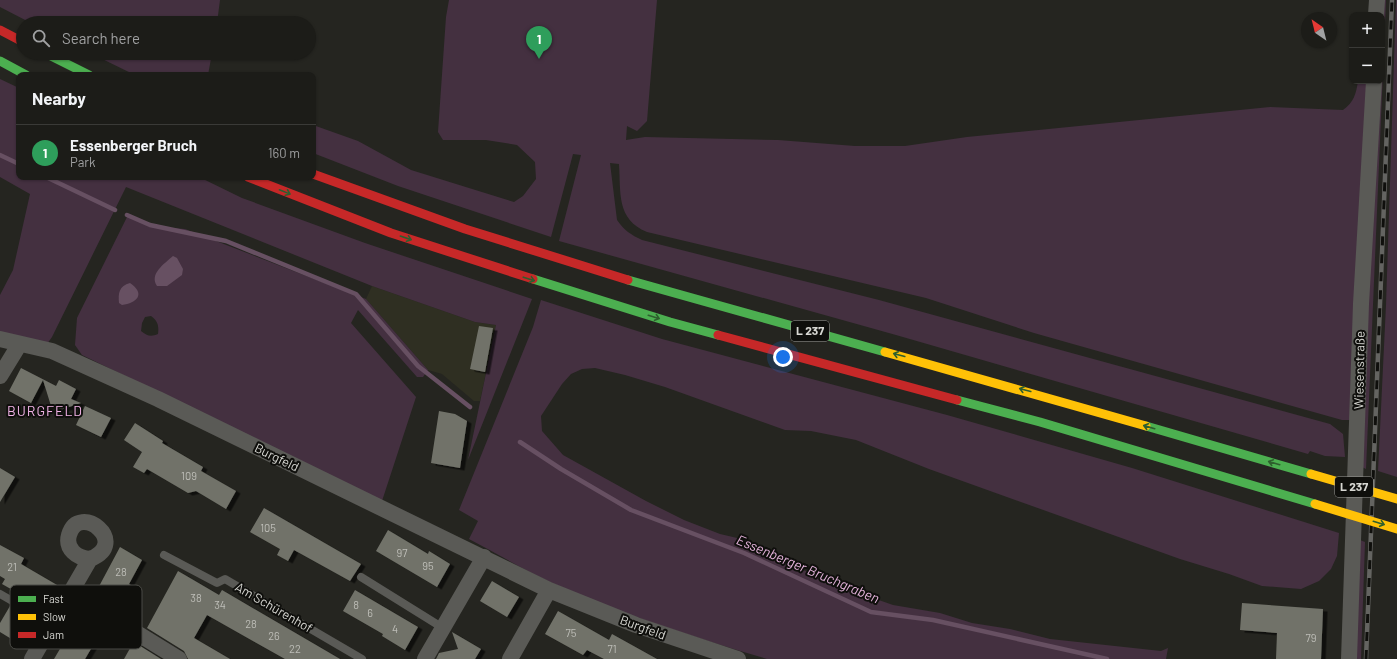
<!DOCTYPE html>
<html lang="en">
<head>
<meta charset="utf-8">
<style>
  :root { --surface:#1c1c18; --page:#252521; --text:#f1f3f6; --muted:#a0a1a2; --line:#3a3a37; --accent:#ea580c }
  body { margin:0; font-family:Barlow,sans-serif; background:var(--page); color:var(--text) }
  .controls { position:absolute; right:12px; top:12px; display:grid; overflow:hidden; border-radius:8px; box-shadow:0 1px 3px #0004 }
  .controls button { width:36px; height:36px; display:grid; place-items:center; padding:0; border:0; border-bottom:1px solid var(--line); background:var(--surface); color:var(--text); font:20px sans-serif }
  .compass { position:absolute; left:1301px; top:12px; width:36px; height:36px; border-radius:50%; background:var(--surface); box-shadow:0 1px 3px #0004; rotate:325deg }
  .you { position:absolute; left:783px; top:357px; width:14px; height:14px; margin:-10px; border:3px solid #fff; border-radius:50%; background:#1a73e8; box-shadow:0 0 0 6px #1a73e833 }
  .badge { display:grid; place-items:center; width:26px; height:26px; border-radius:50%; background:var(--accent); color:#fff; font-size:13px; font-weight:700 }
  .pin { position:absolute; translate:-50% -33px; filter:drop-shadow(0 1px 2px #0008) }
  .pin::after { content:''; position:absolute; top:21px; width:14px; height:12px; background:inherit; clip-path:polygon(0 0,100% 0,50% 100%) }
  .list { margin:0; padding:0; list-style:none }
  h2 { display:flex; justify-content:space-between; align-items:center; height:52px; margin:0; padding:0 16px; font-size:17px }
  h2 small { font-size:13px; font-weight:400; color:var(--muted) }
  .list li { display:grid; grid-template-columns:26px 1fr auto; gap:12px; align-items:center; box-sizing:border-box; height:56px; padding:0 16px; border-top:1px solid var(--line) }
  .list b { display:block; font-size:15px; white-space:nowrap }
  .list p { margin:0; font-size:13px; white-space:nowrap; color:var(--muted) }
  .list em { font-size:13px; font-style:normal; color:var(--muted) }
  .icon { flex:none; width:22px; height:22px; fill:none; stroke:currentColor; stroke-width:2; stroke-linecap:round; stroke-linejoin:round }
  .map { position:relative; flex:none; width:1397px; height:659px; overflow:hidden }
  .search { position:absolute; background:var(--surface); box-shadow:0 1px 3px #0004; left:16px; top:16px; width:300px; height:44px; display:flex; align-items:center; gap:10px; box-sizing:border-box; padding:0 14px; border-radius:22px; color:var(--muted); font-size:15px }
  .panel { position:absolute; background:var(--surface); box-shadow:0 1px 3px #0004; left:16px; top:72px; width:300px; height:108px; border-radius:8px }
  .map>svg:first-child { display:block }
  .built { fill:#2f2f22 }
  .green { fill:#443040; fill-rule:evenodd }
  .water { fill:#675062 }
  .lines { fill:none; stroke-linecap:round; stroke-linejoin:round }
  .stream { stroke:#675062; stroke-width:4.5 }
  .building { fill:#717269; filter:url(#shadow) }
  .lane { stroke:#5a5a56; stroke-width:8 }
  .street { stroke:#5a5a56; stroke-width:16 }
  .fast { stroke:#4caf50; stroke-width:9 }
  .slow { stroke:#ffc107; stroke-width:9 }
  .jam { stroke:#c62828; stroke-width:9 }
  .rail-casing { stroke:#646461; stroke-width:4.5 }
  .rail { stroke:#0f0f0c; stroke-width:3; stroke-dasharray:9; stroke-linecap:butt }
  .slow-bridge { stroke:#ffc107; stroke-width:9 }
  .oneway { stroke:#2e5f2e }
  .labels { text-anchor:middle; stroke-width:4; stroke-linejoin:round; paint-order:stroke }
  .number-label { font-size:11px; fill:#bebeb8 }
  .shield { fill:#0f0f0c; stroke:#9b9b97; stroke-width:1 }
  .shield-label { font-size:12px; font-weight:bold; fill:#d7d7d2 }
  .street-label { font-size:13px; fill:#d7d7d2; stroke:#0f0f0c }
  .neighbourhood-label { font-size:14px; letter-spacing:1px; fill:#f2b3e7; stroke:#0f0f0c }
  .water-label { font-size:14px; font-style:italic; fill:#e4b3db; stroke:#0f0f0c }
  .key { fill:#0f0f0c; stroke:#4b4b47; stroke-width:1 }
  .key-label { font-size:11px; fill:#d7d7d2 }
</style>
</head>
<body>
<div class="map">
<svg width="1397" height="659" viewBox="0 0 1397 659">
  <defs>
    <filter id="shadow"><feDropShadow dx="4.5" dy="2.5" stdDeviation="0" flood-color="#0009"/></filter>
  </defs>
  <rect width="100%" height="100%" fill="#252520"/>
  <path class="built" d="M 372,286 L 475,322 L 496,325 L 480,401 L 474,401 L 442,374 L 428,370 L 366,299 Z"/>
  <path class="green" d="M 0,0 L 220,0 L 217,23 L 31,23 L 0,7 Z
    M 449,0 L 657,0 L 647,121 L 637,131 L 627,126 L 626,140 L 645,137 L 778,140 L 855,146 L 905,146 L 967,137 L 1270,107 L 1343,110 C 1354,102 1356,94 1358,81 L 1368,81 L 1353,416 L 1349,420 L 1342,420 L 1034,333 L 926,298 L 647,232 C 616,219 621,193 619,164 L 610,163 L 617,220 C 624,230 631,235 642,240 L 879,300 L 1330,424 L 1343,434 L 1345,457 L 1325,456 L 1310,451 L 1308,454 L 896,335 L 559,241 L 581,155 L 573,154 L 551,237 L 398,186 L 313,153 L 313,125 L 358,141 L 411,170 L 514,202 L 523,196 L 536,179 L 535,162 L 517,145 L 486,140 L 443,140 L 438,132 L 446,17 Z
    M 1379,0 L 1386,0 L 1366,469 L 1362,467 L 1376,81 L 1382,81 L 1382,15 Z
    M 1396,0 L 1397,0 L 1397,477 L 1378,471 L 1386,305 Z
    M 90,53 L 212,53 L 208,75 L 135,75 Z
    M 0,79 L 19,88 L 19,177 L 199,177 L 242,198 L 365,243 L 532,299 L 468,460 L 496,325 L 475,322 L 372,286 L 126,187 L 52,337 L 47,344 L 0,333 L 0,295 L 13,270 L 30,194 L 0,177 Z
    M 128,215 L 159,227 L 185,229 L 366,299 L 428,370 L 423,377 L 417,377 L 358,310 L 351,323 L 416,397 L 382,501 L 82,355 L 75,345 L 77,318 ZM 151,316 C 158,321 159,326 158,334 C 151,337 147,336 141,331 L 142,323 L 145,317 Z
    M 541,300 L 662,339 L 947,415 L 1132,468 L 1339,533 L 1337,556 L 1331,569 L 1319,581 L 1301,589 L 1262,586 L 1229,574 L 1180,559 L 929,469 L 856,440 L 811,431 L 785,430 L 665,387 L 625,375 L 595,368 L 582,369 L 571,374 L 562,384 L 541,416 L 542,431 L 563,455 L 646,501 L 684,520 L 720,534 L 750,541 L 773,555 L 830,583 L 893,605 L 940,613 L 972,623 L 1010,629 L 1050,639 L 1161,651 L 1168,648 L 1166,659 L 767,659 C 694,637 619,614 550,582 C 522,569 496,553 469,539 L 478,521 L 459,510 L 533,327 Z
    M 1360,540 L 1365,542 L 1361,659 L 1356,659 Z"/>
  <path class="water" d="M 173,256 L 177,258 L 183,269 L 182,275 L 167,286 L 157,286 C 149,274 164,264 173,256 Z
    M 130,283 C 146,294 137,303 122,305 L 119,303 C 118,293 119,286 130,283 Z"/>
  <g class="lines">
    <path class="stream" d="M 0,155 L 19,164
      M 46,177 L 115,210
      M 127,215 L 150,225 L 226,241 L 356,294 L 418,366 L 470,407
      M 520,442 L 561,469 L 631,510 L 744,553 L 871,612 L 933,620 L 1107,659"/>
  </g>
  <path class="building" d="M 479,326 L 493,328 L 485,372 L 470,369 Z
    M 21,368 L 56,386 L 59,380 L 76,389 L 71,399 L 81,403 L 60,410 L 51,406 L 43,380 L 31,403 L 9,391 Z
    M 85,406 L 111,418 L 101,437 L 76,425 Z
    M 439,411 L 455,414 L 467,421 L 460,468 L 431,463 Z
    M 135,423 L 163,441 L 162,443 L 203,467 L 201,471 L 236,491 L 226,509 L 196,491 L 188,493 L 147,469 L 144,473 L 133,467 L 142,452 L 124,440 Z
    M 0,468 L 15,477 L 0,502 Z
    M 264,508 L 361,564 L 350,581 L 294,550 L 288,561 L 277,555 L 280,549 L 250,532 Z
    M 388,530 L 428,554 L 429,551 L 450,564 L 437,587 L 376,551 Z
    M 0,545 L 24,558 L 21,564 L 57,585 L 41,611 L 16,597 L 18,593 L 2,584 L 5,579 L 0,576 Z
    M 120,547 L 142,560 L 129,584 L 132,586 L 124,601 L 117,612 L 114,610 L 85,659 L 54,659 L 93,593 L 96,592 Z
    M 178,571 L 219,595 L 222,590 L 340,659 L 285,659 L 207,615 L 194,638 L 230,659 L 188,659 L 184,651 L 147,628 Z
    M 492,581 L 519,597 L 507,617 L 480,601 Z
    M 355,590 L 418,627 L 405,650 L 382,636 L 383,634 L 343,611 Z
    M 1242,603 L 1323,609 L 1321,659 L 1276,659 L 1277,633 L 1240,630 Z
    M 10,606 L 35,621 L 33,624 L 35,626 L 23,646 L 0,632 L 0,623 Z
    M 558,611 L 609,640 L 612,634 L 657,659 L 604,659 L 587,650 L 583,655 L 545,634 Z
    M 452,632 L 481,649 L 475,659 L 436,659 L 439,653 L 458,649 Z
    M 133,643 L 137,644 L 161,659 L 124,659 Z"/>
  <g class="lines">
    <path class="lane" d="M 164,555 L 217,583 L 225,579 L 362,659
      M 361,577 L 443,628
      M 0,594 L 52,624"/>
    <path class="street" d="M 1376,15 L 1377,0
      M 0,339 L 52,351 L 158,399 L 549,590 L 636,625 L 738,659
      M 0,376 L 19,345
      M 132,630 L 179,659
      M 32,659 L 90,559 C 131,543 79,501 69,535 C 65,549 77,558 90,559
      M 425,659 L 484,557
      M 510,659 L 549,590
      M 1349,659 L 1361,304 L 1374,81"/>
    <path class="fast" d="M 45,53 L 89,75
      M 0,61 L 26,75
      M 533,279 L 670,322 L 718,335
      M 628,280 L 885,352
      M 957,400 L 1040,422 L 1315,504
      M 1146,426 L 1311,474"/>
    <path class="slow" d="M 885,352 L 1146,426"/>
    <path class="jam" d="M 0,30 L 23,42
      M 313,174 L 465,229 L 628,280
      M 248,177 L 391,233 L 533,279
      M 718,335 L 957,400"/>
    <defs>
      <path id="rail" d="M 1366,659 L 1392,0"/>
    </defs>
    <use href="#rail" class="rail-casing"/>
    <use href="#rail" class="rail"/>
    <path class="slow-bridge" d="M 1311,474 L 1397,499
      M 1315,504 L 1397,529"/>
  </g>
  <defs><path id="oneway-shaft" d="M-6 0H5M1.5-3L5.5 0L1.5 3" fill="none" stroke-width="1.6" stroke-linecap="round" stroke-linejoin="round"/></defs>
  <g class="oneway">
    <use href="#oneway-shaft" transform="translate(285 192) rotate(22)"/>
    <use href="#oneway-shaft" transform="translate(406 238) rotate(19)"/>
    <use href="#oneway-shaft" transform="translate(529 279) rotate(18)"/>
    <use href="#oneway-shaft" transform="translate(654 317) rotate(17)"/>
    <use href="#oneway-shaft" transform="translate(899 355) rotate(-165)"/>
    <use href="#oneway-shaft" transform="translate(1025 390) rotate(-165)"/>
    <use href="#oneway-shaft" transform="translate(1149 427) rotate(-164)"/>
    <use href="#oneway-shaft" transform="translate(1274 463) rotate(-164)"/>
    <use href="#oneway-shaft" transform="translate(1379 523) rotate(17)"/>
  </g>
  <g class="labels">
    <g class="number-label">
      <text x="189" y="480">109</text>
      <text x="268" y="532">105</text>
      <text x="402" y="557">97</text>
      <text x="428" y="570">95</text>
      <text x="12" y="571">21</text>
      <text x="121" y="576">28</text>
      <text x="196" y="602">38</text>
      <text x="220" y="609">34</text>
      <text x="356" y="609">8</text>
      <text x="370" y="617">6</text>
      <text x="251" y="628">28</text>
      <text x="395" y="633">4</text>
      <text x="571" y="637">75</text>
      <text x="274" y="640">26</text>
      <text x="1311" y="642">79</text>
      <text x="295" y="653">22</text>
      <text x="612" y="653">71</text>
    </g>
    <g class="shield">
      <rect x="791" y="321" width="38" height="20" rx="3"/>
      <rect x="1335" y="477" width="38" height="20" rx="3"/>
    </g>
    <g class="shield-label">
      <text x="810" y="335">L 237</text>
      <text x="1354" y="491">L 237</text>
    </g>
    <g class="street-label">
      <text transform="translate(1359 370) rotate(-89)" y="5">Wiesenstraße</text>
      <text transform="translate(277 457) rotate(26)" y="5">Burgfeld</text>
      <text transform="translate(274 607) rotate(30)" y="5">Am Schürenhof</text>
      <text transform="translate(643 627) rotate(20)" y="5">Burgfeld</text>
    </g>
    <g class="neighbourhood-label">
      <text x="45" y="416">BURGFELD</text>
    </g>
    <g class="water-label">
      <text transform="translate(808 569) rotate(23)" y="5">Essenberger Bruchgraben</text>
    </g>
  </g>
  <rect x="10" y="585" width="132" height="64" rx="6" class="key"/>
  <rect x="18" y="596" width="18" height="6" fill="#4caf50"/>
  <rect x="18" y="614" width="18" height="6" fill="#ffc107"/>
  <rect x="18" y="632" width="18" height="6" fill="#c62828"/>
  <g class="key-label">
    <text x="43" y="603">Fast</text>
    <text x="43" y="621">Slow</text>
    <text x="43" y="639">Jam</text>
  </g>
</svg>
<div class="controls">
<button>+</button>
<button>−</button>
</div>
<svg class="compass" viewBox="-18 -18 36 36"><path d="M0-13l5 13h-10z" fill="#e53935"/><path d="M0 13l5-13h-10z" fill="#a0a1a2"/></svg>
<div class="you"></div>
<div class="pin badge" style="left:539px;top:59px;background:#2e9e5b">1</div>
<div class="search"><svg class="icon" aria-label="search" viewBox="0 0 24 24"><circle cx="10" cy="10" r="6"/><path d="M15 15l6 6"/></svg>Search here</div>
<section class="panel">
<h2>Nearby<small></small></h2>
<ul class="list">
<li><span class="badge" style="background:#2e9e5b">1</span><div><b>Essenberger Bruch</b><p>Park</p></div><em>160 m</em></li>
</ul>
</section>
</div>
</body>
</html>
